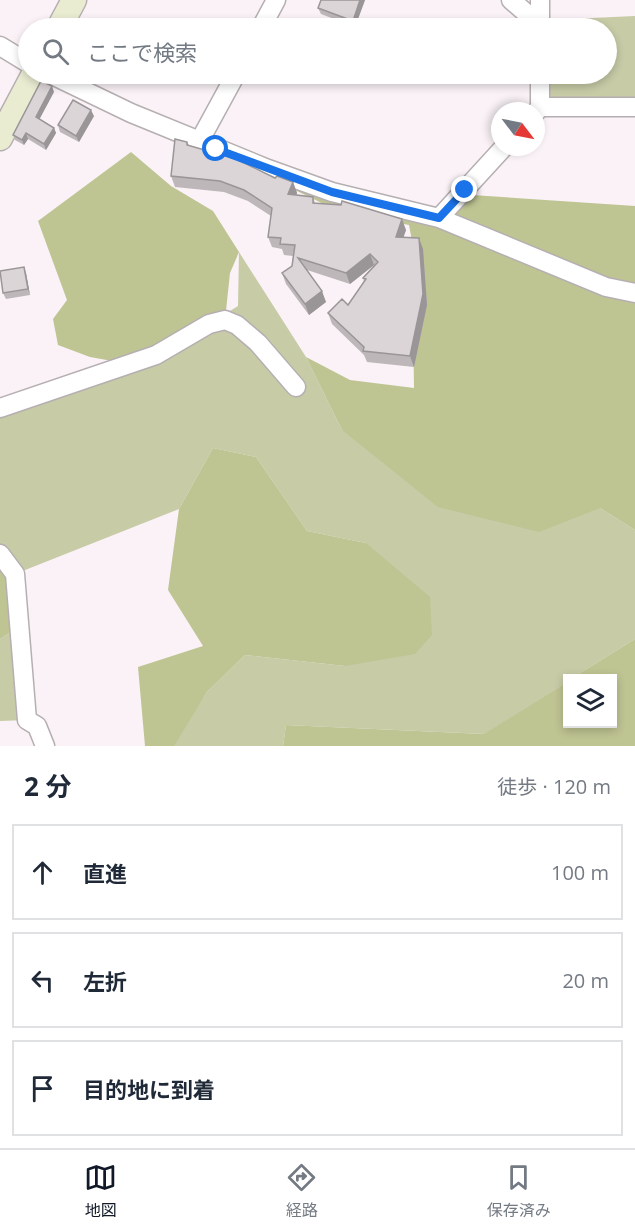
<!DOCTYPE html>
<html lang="ja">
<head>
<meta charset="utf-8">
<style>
  :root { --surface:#fff; --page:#f2f2f3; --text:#1f2937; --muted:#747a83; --line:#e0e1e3; --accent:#111827 }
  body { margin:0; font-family:"Open Sans","Noto Sans JP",sans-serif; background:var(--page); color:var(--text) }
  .controls { position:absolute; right:18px; bottom:18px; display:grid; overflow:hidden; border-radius:0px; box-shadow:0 3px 9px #0003 }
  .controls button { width:54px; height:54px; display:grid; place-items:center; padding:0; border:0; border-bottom:2px solid var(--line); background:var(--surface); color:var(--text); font:30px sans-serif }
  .compass { position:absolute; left:491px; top:102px; width:54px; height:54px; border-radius:50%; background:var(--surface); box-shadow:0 3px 9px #0003; rotate:122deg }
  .stop { position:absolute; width:18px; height:18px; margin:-14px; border:4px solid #1a73e8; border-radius:50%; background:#fff }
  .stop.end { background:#1a73e8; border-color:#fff; box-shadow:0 2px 6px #0008 }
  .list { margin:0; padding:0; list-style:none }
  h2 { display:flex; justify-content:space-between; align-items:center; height:78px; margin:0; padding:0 24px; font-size:26px }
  h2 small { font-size:20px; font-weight:400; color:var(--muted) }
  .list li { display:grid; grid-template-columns:39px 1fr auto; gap:18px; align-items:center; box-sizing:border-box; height:96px; margin:0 12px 12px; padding:0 12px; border:2px solid var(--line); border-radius:0px }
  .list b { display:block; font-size:22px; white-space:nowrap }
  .list em { font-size:20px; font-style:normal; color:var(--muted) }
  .icon { flex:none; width:33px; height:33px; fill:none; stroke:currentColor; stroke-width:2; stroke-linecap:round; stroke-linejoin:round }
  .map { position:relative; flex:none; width:635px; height:746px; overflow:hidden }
  .search { position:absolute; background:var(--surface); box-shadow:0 3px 9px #0003; left:18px; right:18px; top:18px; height:66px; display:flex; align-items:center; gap:15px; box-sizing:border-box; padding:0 21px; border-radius:33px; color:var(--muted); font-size:22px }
  .sheet { height:402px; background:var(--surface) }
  nav { display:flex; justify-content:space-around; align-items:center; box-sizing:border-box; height:84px; border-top:2px solid var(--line); background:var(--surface); font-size:16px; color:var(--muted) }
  nav a { display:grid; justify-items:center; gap:3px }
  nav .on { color:var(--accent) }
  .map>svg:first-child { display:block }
  .green { fill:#c7cba6 }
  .forest { fill:#bfc493 }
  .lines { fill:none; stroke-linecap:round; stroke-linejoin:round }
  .street-casing { stroke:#b6afb2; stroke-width:21 }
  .secondary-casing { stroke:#b6afb2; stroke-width:27 }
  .street { stroke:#fff; stroke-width:18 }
  .secondary { stroke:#eaecd2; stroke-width:24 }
  .wall { fill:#bdb7ba }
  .shaded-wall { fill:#9a9597 }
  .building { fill:#dcd5d8; stroke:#9a9597; stroke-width:1.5 }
  .route { stroke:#1a73e8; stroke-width:8 }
</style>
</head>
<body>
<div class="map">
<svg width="635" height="746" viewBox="0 0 635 746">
  <rect width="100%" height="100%" fill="#faf2f6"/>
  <path class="green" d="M 635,16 L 635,98 L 545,99 L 546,74 L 606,74 L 606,28 L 548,28 L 548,20 Z
    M 239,252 L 306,357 L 342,430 L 600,508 L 635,530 L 635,639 L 572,678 L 568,678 L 567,682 L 485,734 L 286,725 L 283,746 L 172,746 L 207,692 L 245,655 L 345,666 L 366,543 L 307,531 L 256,457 L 213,448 L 179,509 L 15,574 L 0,549 L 0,408 L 209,324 L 238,306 Z
    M 20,626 L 27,720 L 0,721 L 0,639 Z"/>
  <path class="forest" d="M 131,152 L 171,186 L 213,211 L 239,252 L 230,273 L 225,320 L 129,364 L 90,357 L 58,345 L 53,319 L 67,300 L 38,221 Z
    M 312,185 L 434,217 L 472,195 L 635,206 L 635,530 L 600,508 L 539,532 L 438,507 L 342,430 L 306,357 L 350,380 L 414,388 L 412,241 L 409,225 L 338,211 L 295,190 Z
    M 213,448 L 256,457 L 307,531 L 366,543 L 430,597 L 432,635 L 415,654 L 345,666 L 245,655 L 207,692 L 174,746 L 145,746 L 138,667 L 203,646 L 168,590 L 179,509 Z
    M 0,552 L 20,626 L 0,639 Z
    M 635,639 L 635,746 L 283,746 L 286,725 L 484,734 L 567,682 L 568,724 L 612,724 L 612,678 L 572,678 Z"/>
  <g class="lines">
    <defs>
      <path id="street" d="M 511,0 L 540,25
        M 540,0 L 540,28
        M 261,28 L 276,0
        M 0,46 L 28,63
        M 50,74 L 131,113 L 268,169 L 332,192 L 439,218 L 606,287 L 635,293
        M 540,74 L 540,107
        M 536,112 L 540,107 L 635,107
        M 199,142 L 236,74
        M 439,218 L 504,147
        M 0,408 L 156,355 L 209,324 L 225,320 L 237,325 L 258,343 L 296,387
        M 0,554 L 15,574 L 27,720 L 37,726 L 45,746"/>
      <path id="secondary" d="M 59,28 L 74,0
        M 0,138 L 34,74"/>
    </defs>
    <use href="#street" class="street-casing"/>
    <use href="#secondary" class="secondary-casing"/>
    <use href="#street" class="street"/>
    <use href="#secondary" class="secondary"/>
  </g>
  <path class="wall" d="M 321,0 L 365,0 L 355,27 L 321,14 L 318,8 Z
    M 54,92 L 39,119 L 54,128 L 56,133 L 46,150 L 28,139 L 24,145 L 15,140 L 13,135 Z
    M 94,116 L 79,142 L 60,132 L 58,125 Z
    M 187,142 L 189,145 L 275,178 L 293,182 L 297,193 L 296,195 L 313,197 L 315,203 L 406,230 L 403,237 L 423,249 L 427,305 L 414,367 L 367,362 L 364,355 L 332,324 L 328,313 L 348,305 L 364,282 L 363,278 L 374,265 L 350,284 L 307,270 L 326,302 L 309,315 L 286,284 L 282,273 L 292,266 L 293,256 L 284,255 L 282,249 L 272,247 L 268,237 L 271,216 L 248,201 L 224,192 L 175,187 L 171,176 Z
    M 26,273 L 30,295 L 6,299 L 3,293 Z"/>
  <path class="shaded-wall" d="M 360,0 L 365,0 L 355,27 L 353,21 Z
    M 52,86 L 54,92 L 38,122 L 36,117 Z
    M 91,110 L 94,116 L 79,142 L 76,136 Z
    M 54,128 L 56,133 L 46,150 L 44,144 Z
    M 26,133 L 28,139 L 24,145 L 22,140 Z
    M 293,182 L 297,193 L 292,205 L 288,194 Z
    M 402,219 L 406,230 L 400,248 L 396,237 Z
    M 419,238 L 423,249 L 427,305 L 414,367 L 410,356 Z
    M 370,254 L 374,265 L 350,284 L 346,273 Z
    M 24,267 L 26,273 L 30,295 L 28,289 Z
    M 322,291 L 326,302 L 309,315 L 305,304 Z"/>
  <path class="building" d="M 321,0 L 360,0 L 353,21 L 318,8 Z
    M 41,81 L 52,86 L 36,117 L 54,128 L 44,144 L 26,133 L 22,140 L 13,135 Z
    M 73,100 L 91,110 L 76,136 L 58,125 Z
    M 175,139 L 187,142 L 187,145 L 236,159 L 275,178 L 277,176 L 293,182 L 288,194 L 313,197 L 313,203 L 341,205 L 342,201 L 402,219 L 396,237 L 419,238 L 423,294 L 410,356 L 363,351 L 364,347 L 328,313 L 342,299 L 348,305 L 366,279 L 363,278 L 378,262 L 370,254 L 346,273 L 298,258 L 322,291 L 305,304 L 282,273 L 292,266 L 295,245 L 280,244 L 281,238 L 268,237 L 272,208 L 244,190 L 220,181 L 171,176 Z
    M 24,267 L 28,289 L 3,293 L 0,271 Z"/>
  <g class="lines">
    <path class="route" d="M 216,149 L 332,192 L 439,218 L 465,190"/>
  </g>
</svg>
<div class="controls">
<button><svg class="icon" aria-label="layers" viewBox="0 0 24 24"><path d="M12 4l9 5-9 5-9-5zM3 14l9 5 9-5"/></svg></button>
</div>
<svg class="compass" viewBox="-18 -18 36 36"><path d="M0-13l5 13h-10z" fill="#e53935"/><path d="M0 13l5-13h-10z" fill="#747a83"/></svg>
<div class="stop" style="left:216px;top:149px"></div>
<div class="stop end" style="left:465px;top:190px"></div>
<div class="search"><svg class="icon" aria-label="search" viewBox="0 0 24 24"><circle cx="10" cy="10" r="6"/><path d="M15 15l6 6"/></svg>ここで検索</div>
</div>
<section class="sheet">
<h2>2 分<small>徒歩 · 120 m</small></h2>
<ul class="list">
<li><svg class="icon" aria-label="ahead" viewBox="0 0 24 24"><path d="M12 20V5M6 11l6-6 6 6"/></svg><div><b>直進</b></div><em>100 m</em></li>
<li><svg class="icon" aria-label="left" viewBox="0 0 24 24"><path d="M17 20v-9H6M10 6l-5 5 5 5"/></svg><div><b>左折</b></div><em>20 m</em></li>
<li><svg class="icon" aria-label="arrive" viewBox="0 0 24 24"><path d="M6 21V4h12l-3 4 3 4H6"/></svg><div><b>目的地に到着</b></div></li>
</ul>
</section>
<nav>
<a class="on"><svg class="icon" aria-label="map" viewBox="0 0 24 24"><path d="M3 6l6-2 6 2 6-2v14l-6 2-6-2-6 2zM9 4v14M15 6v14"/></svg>地図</a>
<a><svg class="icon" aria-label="directions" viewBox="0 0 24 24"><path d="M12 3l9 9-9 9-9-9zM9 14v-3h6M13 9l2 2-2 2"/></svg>経路</a>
<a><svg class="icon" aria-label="saved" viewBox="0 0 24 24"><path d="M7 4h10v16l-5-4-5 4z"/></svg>保存済み</a>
</nav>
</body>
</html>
